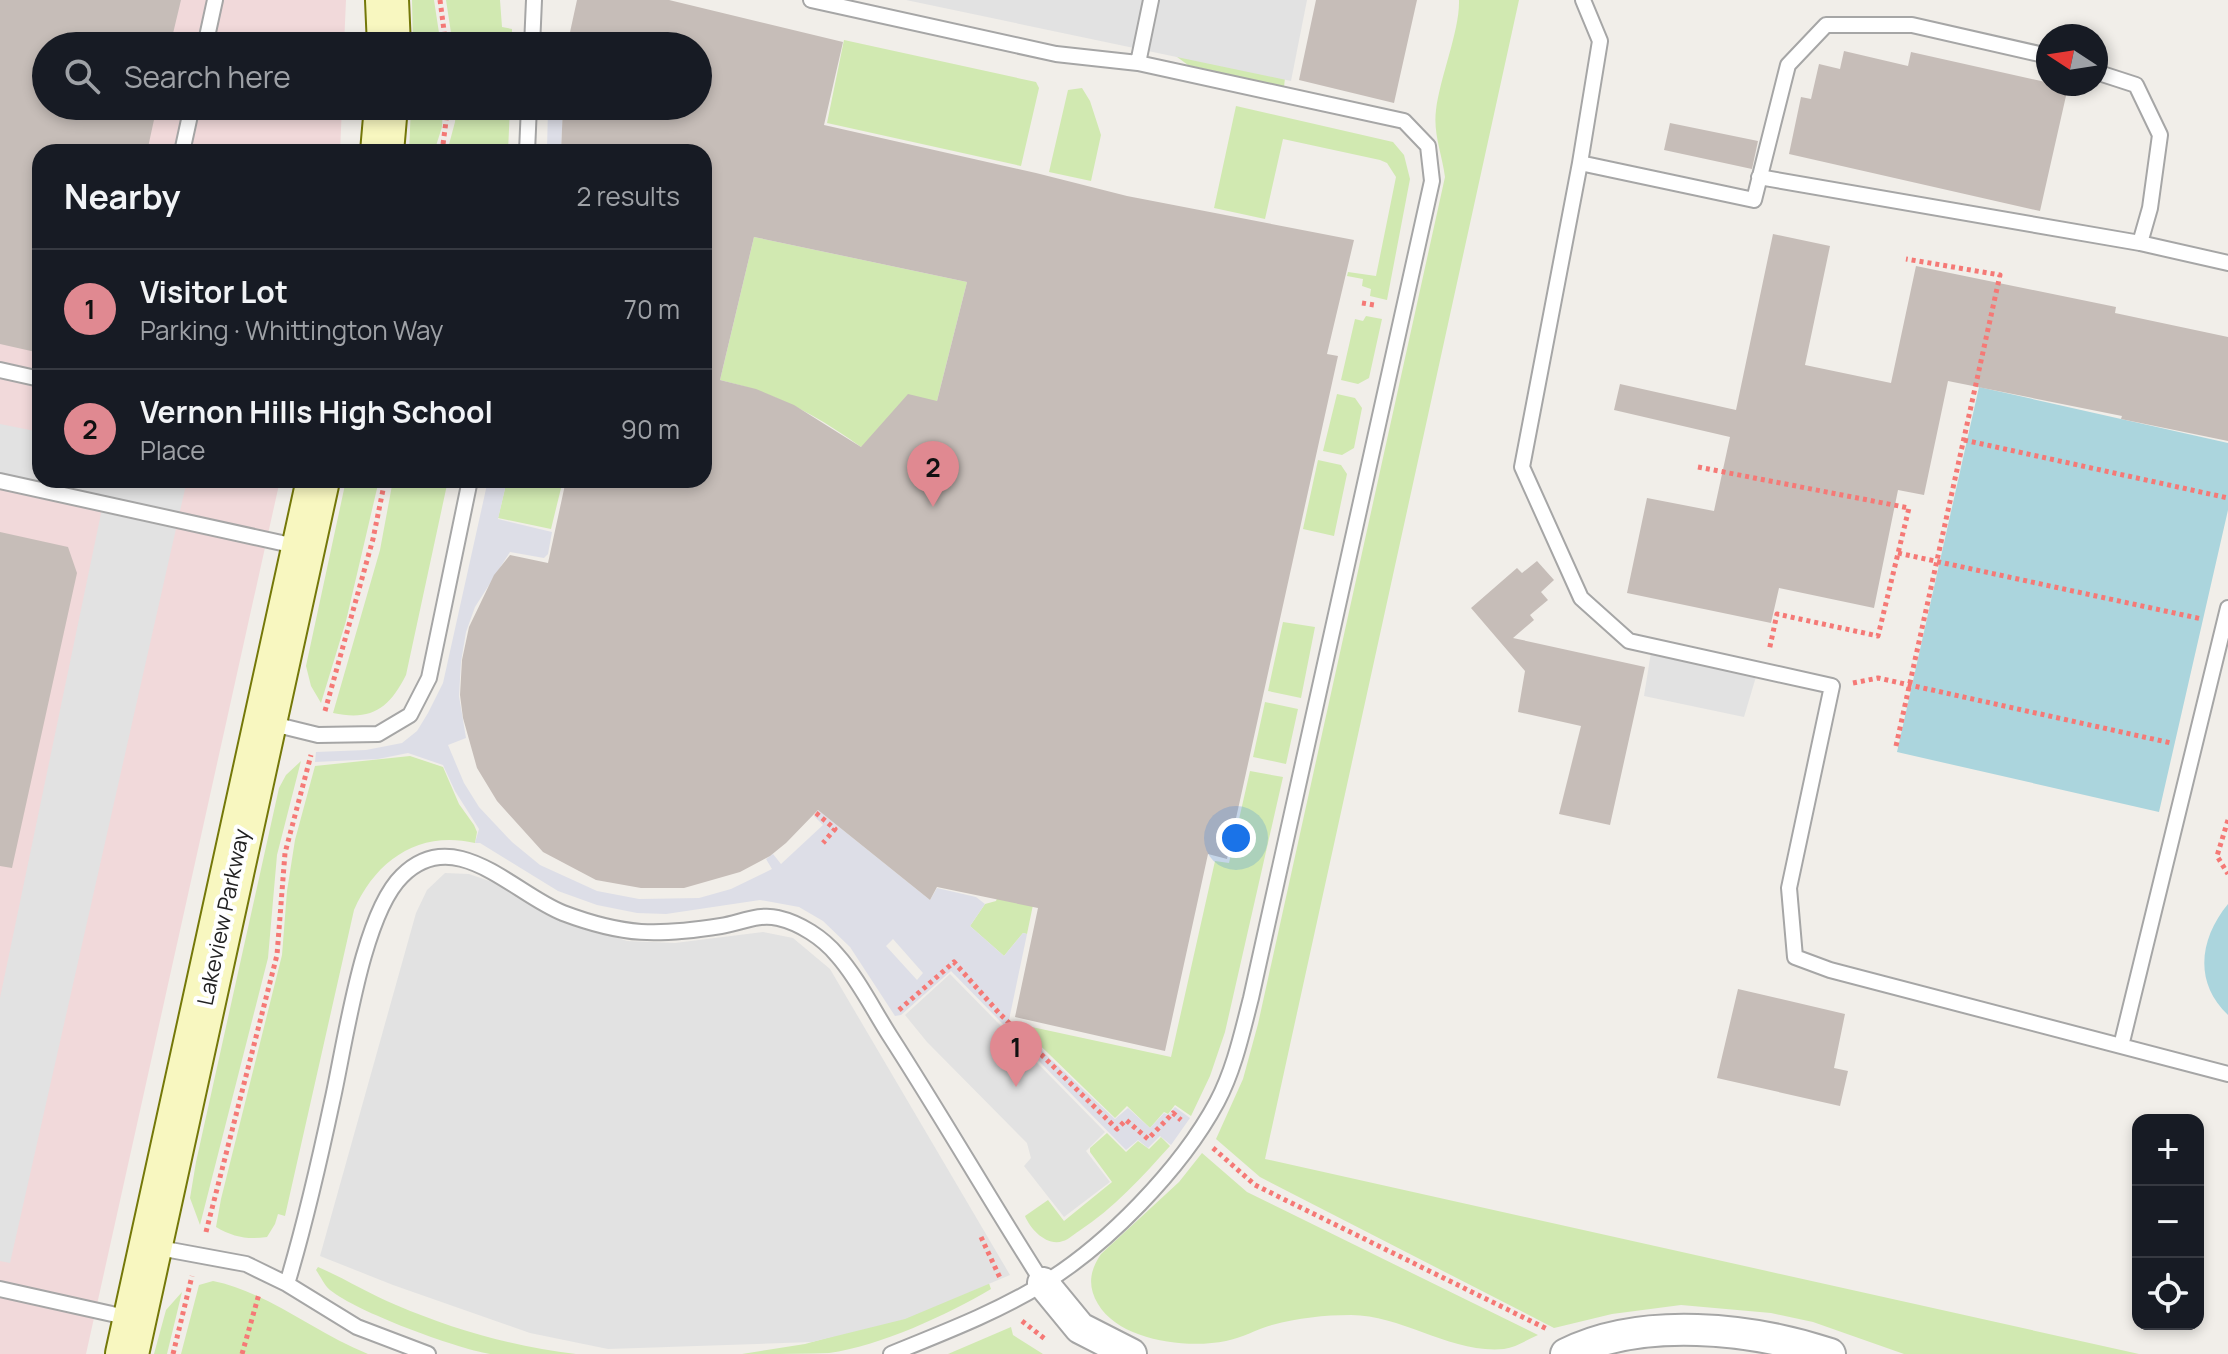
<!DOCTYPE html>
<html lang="en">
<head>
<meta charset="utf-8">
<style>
  :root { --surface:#171b24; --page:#20242c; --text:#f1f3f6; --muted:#9ea1a6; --line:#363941; --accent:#e08991 }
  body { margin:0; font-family:Manrope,sans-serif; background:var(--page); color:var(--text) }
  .controls { position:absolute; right:24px; bottom:24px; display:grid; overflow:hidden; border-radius:16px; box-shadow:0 4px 12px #0003 }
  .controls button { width:72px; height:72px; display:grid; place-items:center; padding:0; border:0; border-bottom:2px solid var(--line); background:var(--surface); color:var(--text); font:40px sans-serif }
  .compass { position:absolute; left:2036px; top:24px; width:72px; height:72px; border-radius:50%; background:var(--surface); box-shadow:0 4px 12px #0003; rotate:282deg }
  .you { position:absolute; left:1236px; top:838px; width:28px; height:28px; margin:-20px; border:6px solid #fff; border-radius:50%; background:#1a73e8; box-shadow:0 0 0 12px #1a73e833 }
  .badge { display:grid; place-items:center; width:52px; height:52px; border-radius:50%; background:var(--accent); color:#111; font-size:26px; font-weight:700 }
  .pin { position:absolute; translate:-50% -66px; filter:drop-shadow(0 2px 4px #0008) }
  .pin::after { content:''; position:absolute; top:42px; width:28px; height:24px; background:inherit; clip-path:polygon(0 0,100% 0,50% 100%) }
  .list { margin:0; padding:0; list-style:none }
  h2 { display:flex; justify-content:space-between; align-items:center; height:104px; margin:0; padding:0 32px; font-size:34px }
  h2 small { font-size:26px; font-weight:400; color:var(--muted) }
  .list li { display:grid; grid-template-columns:52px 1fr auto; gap:24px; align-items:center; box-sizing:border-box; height:120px; padding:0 32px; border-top:2px solid var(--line) }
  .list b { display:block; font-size:30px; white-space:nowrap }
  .list p { margin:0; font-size:26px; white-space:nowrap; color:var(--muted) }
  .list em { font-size:26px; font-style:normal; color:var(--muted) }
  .icon { flex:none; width:44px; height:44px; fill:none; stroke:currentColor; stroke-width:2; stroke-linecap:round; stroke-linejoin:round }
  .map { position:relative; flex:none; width:2228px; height:1354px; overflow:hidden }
  .search { position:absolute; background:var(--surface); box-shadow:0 4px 12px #0003; left:32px; top:32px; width:680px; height:88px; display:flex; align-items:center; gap:20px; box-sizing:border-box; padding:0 28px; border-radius:44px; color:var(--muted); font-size:30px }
  .panel { position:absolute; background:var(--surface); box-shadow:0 4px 12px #0003; left:32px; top:144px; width:680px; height:344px; border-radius:24px }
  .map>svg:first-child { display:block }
  .commercial { fill:#f1d9da }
  .grass { fill:#d1e9b1 }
  .parking { fill:#e2e2e2 }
  .plaza { fill:#dddee7; fill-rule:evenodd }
  .water { fill:#abd5dd }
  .building { fill:#c6bdb8; fill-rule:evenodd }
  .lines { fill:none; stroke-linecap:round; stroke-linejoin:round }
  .lane-casing { stroke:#a6a6a6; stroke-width:18 }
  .street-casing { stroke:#a6a6a6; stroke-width:34 }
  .secondary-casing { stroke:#747809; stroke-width:46 }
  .path { stroke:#f57976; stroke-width:5; stroke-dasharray:4 4; stroke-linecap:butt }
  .lane { stroke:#fff; stroke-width:14 }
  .street { stroke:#fff; stroke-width:30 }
  .secondary { stroke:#f8f7c0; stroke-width:42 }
  .labels { text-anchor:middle; stroke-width:8; stroke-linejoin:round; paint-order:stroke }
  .street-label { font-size:22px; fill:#222; stroke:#fff }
</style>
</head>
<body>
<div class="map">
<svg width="2228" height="1354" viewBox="0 0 2228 1354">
  <rect width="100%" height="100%" fill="#f1eee9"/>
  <path class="commercial" d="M 0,0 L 346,0 L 344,46 L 46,46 L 46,106 L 342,106 L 340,152 L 40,152 L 40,480 L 280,480 L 86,1354 L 0,1354 Z"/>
  <path class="grass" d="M 412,0 L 434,0 L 441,46 L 413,46 Z
    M 446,0 L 500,0 L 502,27 L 512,29 L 512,46 L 453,46 Z
    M 1459,0 L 1519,0 L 1265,1159 L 2139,1354 L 1904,1354 L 1813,1322 L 1771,1313 L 1681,1305 L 1612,1314 L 1554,1328 L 1260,1177 L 1216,1139 L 1243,1079 L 1258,1024 L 1445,177 C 1442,154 1433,134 1436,110 C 1440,77 1460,30 1459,0 Z
    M 844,40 L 1036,82 L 1039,88 L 1021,166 L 827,123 Z
    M 1173,54 L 1285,78 L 1284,87 L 1188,65 Z
    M 1082,88 L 1090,101 L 1101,135 L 1091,181 L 1049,172 L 1068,90 Z
    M 411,106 L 443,106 L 442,127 L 434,152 L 409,152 Z
    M 456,106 L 510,106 L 508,152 L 447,152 L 455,122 Z
    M 1236,106 L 1393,142 L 1404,155 L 1410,179 L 1387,300 L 1370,296 L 1371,289 L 1362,286 L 1363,279 L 1347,276 L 1348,272 L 1376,276 L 1396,177 L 1387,163 L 1380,160 L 1283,139 L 1265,219 L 1214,208 Z
    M 754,237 L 967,282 L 937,401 L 861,447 C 815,414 775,393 720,380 Z
    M 1366,316 L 1382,319 L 1369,378 L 1358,384 L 1341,380 L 1355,319 L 1363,321 Z
    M 1337,394 L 1355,398 L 1362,408 L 1354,448 L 1342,455 L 1323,451 Z
    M 1318,460 L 1341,465 L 1347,474 L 1334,536 L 1303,529 Z
    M 346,480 L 379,480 L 346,621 L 321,703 L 311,686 L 306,666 Z
    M 393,480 L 448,480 L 406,675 C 389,709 371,721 333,713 L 380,550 Z
    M 507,480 L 563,480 L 551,529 L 498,518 Z
    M 1283,622 L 1315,627 L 1301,698 L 1268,691 Z
    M 1265,702 L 1298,709 L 1286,764 L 1253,757 Z
    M 410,756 L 443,767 L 459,804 L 474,825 L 477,832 L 475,843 C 419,830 376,860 354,910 L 285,1216 L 278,1214 L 275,1224 L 267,1237 C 248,1240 233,1237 216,1227 L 221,1199 L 282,955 L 287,891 L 295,840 L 315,766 Z
    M 301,761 L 277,855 L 268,958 L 200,1225 L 190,1198 L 196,1162 L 279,788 L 286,775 Z
    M 1250,771 L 1283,777 L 1225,1032 L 1210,1076 L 1191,1116 L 1175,1105 L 1168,1114 L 1164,1112 L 1150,1128 L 1127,1106 L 1115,1118 L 1018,1024 L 1171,1057 L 1215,861 L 1229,863 Z
    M 999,893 L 1034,900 L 1027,934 L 1023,933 L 1004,956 L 970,926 L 985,904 L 996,901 Z
    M 1107,1133 L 1126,1152 L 1138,1141 L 1149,1149 L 1161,1137 L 1170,1146 C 1142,1177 1114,1208 1079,1231 C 1074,1234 1068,1240 1063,1241 C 1047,1247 1030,1229 1025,1216 L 1048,1200 L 1064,1221 L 1112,1182 L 1090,1152 L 1090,1148 Z
    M 1202,1153 L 1247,1192 L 1538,1335 C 1527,1340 1516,1347 1504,1349 C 1451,1354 1403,1315 1351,1315 C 1324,1315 1298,1318 1272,1325 C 1257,1329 1242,1338 1226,1341 C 1187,1349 1120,1341 1098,1304 C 1087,1286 1090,1270 1101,1254 L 1179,1182 Z
    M 318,1267 C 344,1278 369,1294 396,1305 C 452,1329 514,1347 576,1354 C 548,1354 517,1354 490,1354 C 455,1348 357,1312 330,1290 C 324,1285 321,1277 316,1270 Z
    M 986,1275 L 991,1289 C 947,1315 880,1346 829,1353 C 802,1354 770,1354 742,1354 L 805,1344 L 866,1327 Z
    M 213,1281 C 268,1292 315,1333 368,1354 L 181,1354 L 199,1285 Z
    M 182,1292 L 167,1354 L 154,1354 L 166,1310 Z
    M 1011,1327 L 1013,1335 L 1043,1354 L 948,1354 Z"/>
  <path class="parking" d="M 906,0 L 1307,0 L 1291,81 Z
    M 0,424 L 40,432 L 40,480 L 187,480 L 10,1263 L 0,1261 L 0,998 L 103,504 L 0,481 Z
    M 1652,646 L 1758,670 L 1744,717 L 1644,696 Z
    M 445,873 L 469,874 L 501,885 L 543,912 L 627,941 L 675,943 L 763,932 L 793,938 L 830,969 L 1010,1275 L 905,1319 L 812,1342 L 608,1349 L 530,1333 L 393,1285 L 320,1256 L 416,913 L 427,890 Z
    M 950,974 L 1105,1132 L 1086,1151 L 1110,1182 L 1064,1217 L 1024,1166 L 1031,1158 L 1027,1143 L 927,1042 L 905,1015 Z"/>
  <path class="plaza" d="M 548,106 L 563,106 L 561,152 L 547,152 Z
    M 488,480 L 507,480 L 498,519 L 552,532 L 548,554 L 544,558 L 510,552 L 475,607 L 466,632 L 461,662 L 459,696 L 466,738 L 448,745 L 464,783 L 479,807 L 512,842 L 540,865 L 597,891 L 639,899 L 699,898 L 731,889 L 772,869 L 766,859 L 773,854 L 781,864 L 823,825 L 814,816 L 818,810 L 930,900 L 937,888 L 976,897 L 985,904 L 970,926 L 1004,956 L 1023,933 L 1027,934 L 1009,1020 L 1115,1119 L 1128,1108 L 1150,1128 L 1164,1113 L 1168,1115 L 1175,1107 L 1190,1118 L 1171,1145 L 1160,1136 L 1148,1148 L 1138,1140 L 1126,1150 L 951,971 L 901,1015 L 895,1016 L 850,947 L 823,921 L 799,907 L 760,900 L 666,914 L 637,913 L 597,905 L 558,891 L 480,843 L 475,843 L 479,829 L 455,791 L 443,765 L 408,753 L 378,759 L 315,762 L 316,752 L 366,750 L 402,743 L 417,731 L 428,713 L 443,683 ZM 893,939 L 923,973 L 917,980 L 886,946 Z"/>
  <path class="water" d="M 1979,387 L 2228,443 L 2228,510 L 2159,812 L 1897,752 Z
    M 2228,904 L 2228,1015 C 2193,982 2200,938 2228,904 Z"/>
  <path class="building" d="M 0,0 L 181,0 L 170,46 L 46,46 L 46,106 L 157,106 L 147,152 L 40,152 L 40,353 L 0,344 Z
    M 577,0 L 669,0 L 843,42 L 824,125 L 1036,173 L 1127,196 L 1354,240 L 1327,354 L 1338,356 L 1227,859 L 1208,854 L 1165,1051 L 1015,1017 L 1038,908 L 937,887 L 930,900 L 818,810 L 786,843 L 770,856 L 740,872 L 684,888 L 641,888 L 596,880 L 543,852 L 497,801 L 477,768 L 463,718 L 460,695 L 462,660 L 469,627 L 494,575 L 510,555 L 548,563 L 566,480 L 704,480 L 704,152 L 561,152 L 563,106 L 698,106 L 698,46 L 567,46 ZM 754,237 L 967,282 L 937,401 L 908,394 L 861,447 L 794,405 L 756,389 L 720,380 Z
    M 1316,0 L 1417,0 L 1394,103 L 1299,80 Z
    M 1844,51 L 1908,66 L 1911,52 L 2068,87 L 2040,211 L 1789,154 L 1801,97 L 1811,99 L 1819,64 L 1840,69 Z
    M 1670,123 L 1758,141 L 1752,169 L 1664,150 Z
    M 1773,234 L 1830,246 L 1805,365 L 1891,383 L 1916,266 L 2116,307 L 2115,313 L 2228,337 L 2228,441 L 2121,419 L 2122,416 L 1948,381 L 1924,495 L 1898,490 L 1874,608 L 1779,588 L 1771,623 L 1627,593 L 1647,498 L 1714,511 L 1730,437 L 1614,410 L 1620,384 L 1736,410 Z
    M 0,532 L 68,547 L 77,573 L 12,868 L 0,866 Z
    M 1537,561 L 1554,580 L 1541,592 L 1548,600 L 1530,615 L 1534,620 L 1513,638 L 1645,667 L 1610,825 L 1559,814 L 1581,726 L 1518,712 L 1525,671 L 1471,608 L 1517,568 L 1522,573 Z
    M 1738,989 L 1845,1014 L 1834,1068 L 1848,1071 L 1840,1106 L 1717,1078 Z"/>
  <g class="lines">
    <defs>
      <path id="lane" d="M 811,0 L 1056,54 L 1138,63 L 1404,121 L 1428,146 L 1432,181 L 1251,998 C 1242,1033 1234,1070 1217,1102 C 1181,1169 1106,1246 1041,1285 C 993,1314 942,1333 891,1354
        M 1583,0 L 1600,41 L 1580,163 L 1754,200 L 1788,65 L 1826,25 L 1912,25 L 2048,56
        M 205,46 L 215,0
        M 532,46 L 534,0
        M 1138,63 L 1151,0
        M 2096,72 L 2136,85 L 2160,135 L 2150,208 L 2140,243
        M 182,152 L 192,106
        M 527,152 L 529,106
        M 1580,163 L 1522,467 L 1581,598 L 1629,641 L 1832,686 L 1789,888 L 1795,957 L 1830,970 L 2228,1074
        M 1759,177 L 2140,243 L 2228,263
        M 0,370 L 40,379
        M 0,481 L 300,547
        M 269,723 L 318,735 L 378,734 L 410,715 L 429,678 L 470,480
        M 2121,1046 L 2228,608
        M 154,1247 L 246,1264 L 287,1284 L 357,1327 L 428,1354
        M 287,1284 C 305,1224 319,1163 332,1102 C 345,1045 362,915 402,876 C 455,823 514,894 563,913 C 624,936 657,936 721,926 C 740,923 759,913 778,918 C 800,923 823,938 837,955 C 857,977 874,1011 890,1036 C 943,1118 991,1202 1043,1283
        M 0,1289 L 130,1318"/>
      <path id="street" d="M 1043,1283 L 1080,1328 L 1131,1354
        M 1566,1354 C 1642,1316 1752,1328 1830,1354"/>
      <path id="secondary" d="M 387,0 L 389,46
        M 382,152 L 386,106
        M 127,1354 L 318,480"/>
    </defs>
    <use href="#lane" class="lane-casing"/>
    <use href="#street" class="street-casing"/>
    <use href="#secondary" class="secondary-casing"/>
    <path class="path" d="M 440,0 L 446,46
      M 442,152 L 448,106
      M 1362,303 L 1374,305
      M 1964,440 L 2228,498
      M 1698,467 L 1909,508 L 1878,636 L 1777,614 L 1769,651
      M 1898,553 L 2202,619
      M 1853,683 L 1878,678 L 2171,743
      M 325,711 L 373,539 L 385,480
      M 1896,746 L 2000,275 L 1906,259
      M 816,813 L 835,829 L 823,843
      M 2228,820 L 2217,856 L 2228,874
      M 899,1010 L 954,962 L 999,1013 L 1117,1129 L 1126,1120 L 1148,1139 L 1173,1113 L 1181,1120
      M 1213,1148 L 1255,1185 L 1547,1329
      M 206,1232 L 277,955 L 285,853 L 311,755
      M 981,1237 L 1001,1280
      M 1022,1321 L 1045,1339
      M 173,1354 L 192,1276
      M 242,1354 L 259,1294"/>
    <use href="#lane" class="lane"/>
    <use href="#street" class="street"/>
    <use href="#secondary" class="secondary"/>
  </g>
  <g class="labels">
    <g class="street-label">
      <text transform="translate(223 917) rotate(-78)" y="8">Lakeview Parkway</text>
    </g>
  </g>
</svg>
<div class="controls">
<button>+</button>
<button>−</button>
<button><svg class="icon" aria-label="locate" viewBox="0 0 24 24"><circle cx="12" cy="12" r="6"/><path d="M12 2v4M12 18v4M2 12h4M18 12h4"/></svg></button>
</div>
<svg class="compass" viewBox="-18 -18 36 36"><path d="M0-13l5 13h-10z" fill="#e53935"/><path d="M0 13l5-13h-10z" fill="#9ea1a6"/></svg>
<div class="you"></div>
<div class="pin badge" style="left:1016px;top:1087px">1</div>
<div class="pin badge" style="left:933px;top:507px">2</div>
<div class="search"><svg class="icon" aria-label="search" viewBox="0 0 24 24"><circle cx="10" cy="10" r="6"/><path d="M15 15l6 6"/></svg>Search here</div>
<section class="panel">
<h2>Nearby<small>2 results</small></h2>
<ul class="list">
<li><span class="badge">1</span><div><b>Visitor Lot</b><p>Parking · Whittington Way</p></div><em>70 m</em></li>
<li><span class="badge">2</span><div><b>Vernon Hills High School</b><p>Place</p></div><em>90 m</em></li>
</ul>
</section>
</div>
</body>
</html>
